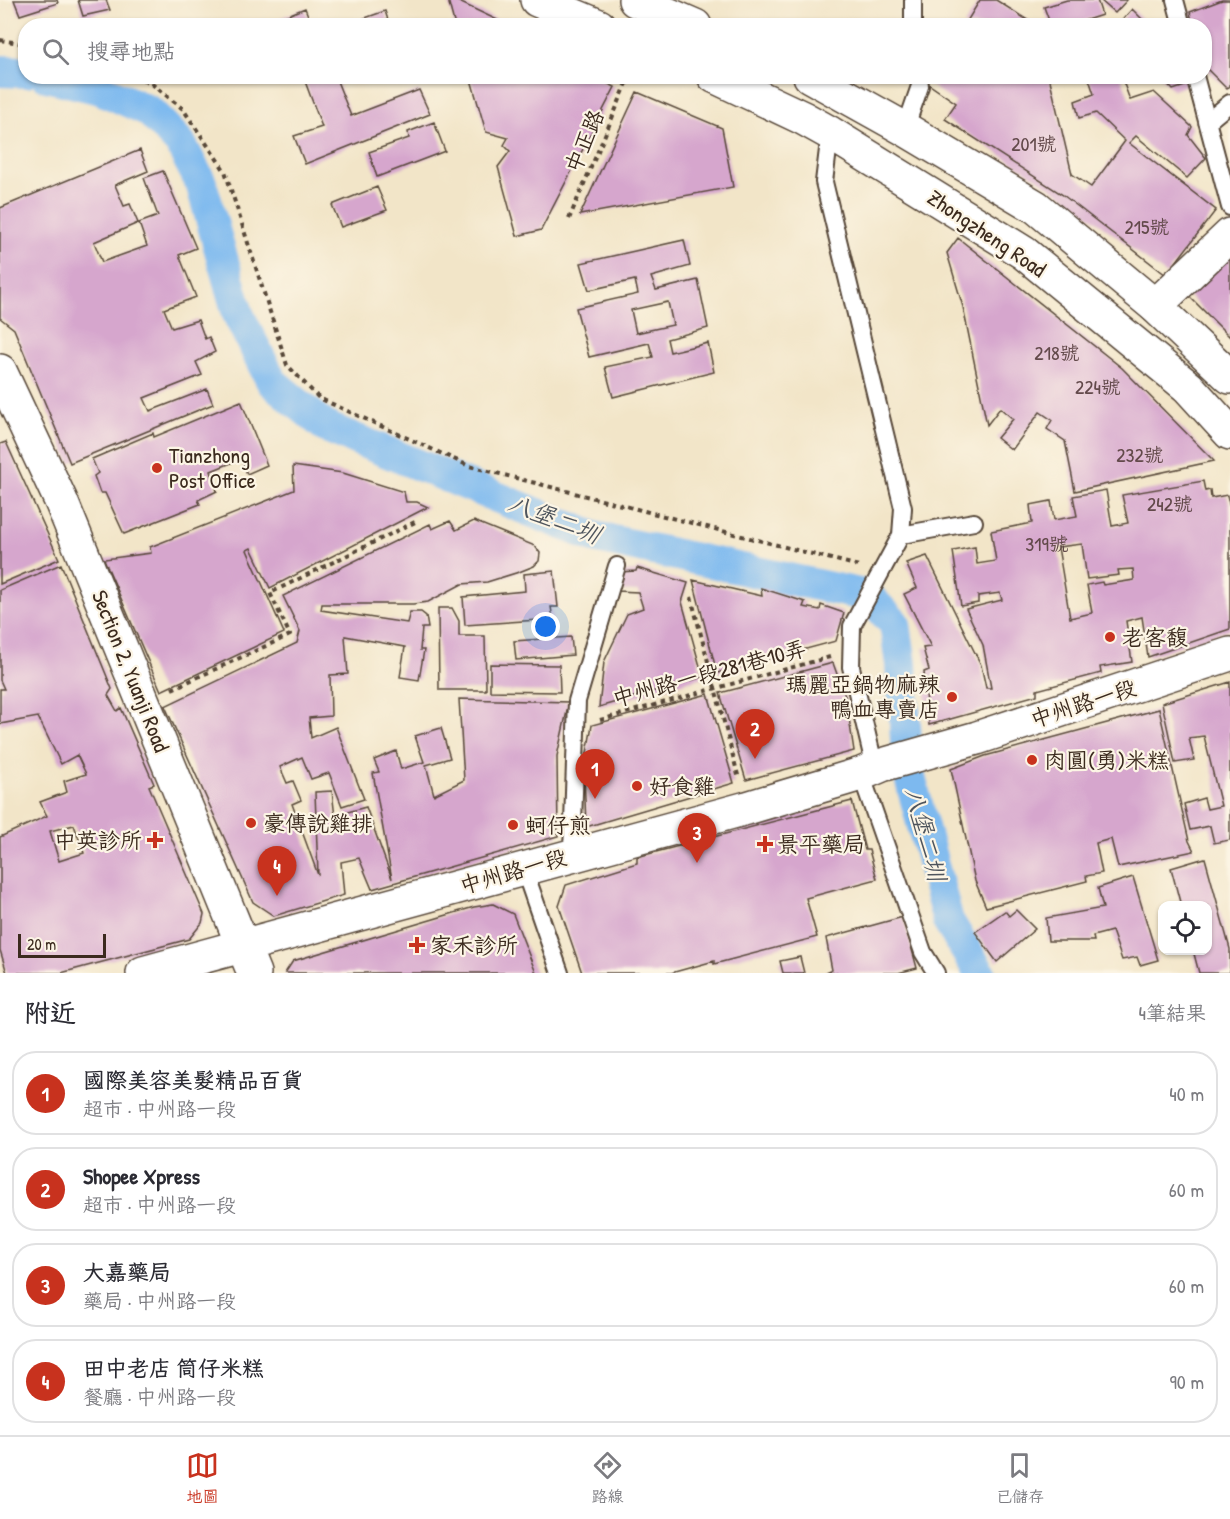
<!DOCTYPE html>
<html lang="zh-TW">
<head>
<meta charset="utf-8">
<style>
  :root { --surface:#fff; --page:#f2f2f3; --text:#2b2b33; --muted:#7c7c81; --line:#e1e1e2; --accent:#c8321e }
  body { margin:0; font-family:"Patrick Hand","LXGW WenKai TC",sans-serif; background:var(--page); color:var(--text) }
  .controls { position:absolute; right:18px; bottom:18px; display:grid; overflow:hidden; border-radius:12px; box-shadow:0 2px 4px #0004 }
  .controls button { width:54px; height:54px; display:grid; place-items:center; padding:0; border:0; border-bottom:2px solid var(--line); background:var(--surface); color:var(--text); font:30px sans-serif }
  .scale { position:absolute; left:18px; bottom:15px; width:88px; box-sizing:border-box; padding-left:6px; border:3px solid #3b2a1e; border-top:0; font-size:16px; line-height:21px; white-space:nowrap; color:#3b2a1e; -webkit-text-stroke:4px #fcf5e5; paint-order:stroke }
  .you { position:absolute; left:546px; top:627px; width:21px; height:21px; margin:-15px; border:4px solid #fff; border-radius:50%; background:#1a73e8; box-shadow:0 0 0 9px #1a73e833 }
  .badge { display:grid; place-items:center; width:39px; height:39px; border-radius:50%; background:var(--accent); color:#fff; font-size:20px; font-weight:700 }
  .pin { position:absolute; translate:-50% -50px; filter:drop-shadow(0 2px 3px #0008) }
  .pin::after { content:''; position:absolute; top:32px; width:21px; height:18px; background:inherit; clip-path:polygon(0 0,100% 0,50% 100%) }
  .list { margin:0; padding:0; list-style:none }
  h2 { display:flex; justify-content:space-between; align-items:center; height:78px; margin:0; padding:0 24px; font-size:26px }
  h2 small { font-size:20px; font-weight:400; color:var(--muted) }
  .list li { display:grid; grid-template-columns:39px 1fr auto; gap:18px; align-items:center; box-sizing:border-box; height:84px; margin:0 12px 12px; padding:0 12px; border:2px solid var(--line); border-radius:24px }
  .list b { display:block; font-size:22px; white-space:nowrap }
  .list p { margin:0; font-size:20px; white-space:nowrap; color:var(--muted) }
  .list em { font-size:20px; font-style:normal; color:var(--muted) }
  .icon { flex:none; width:33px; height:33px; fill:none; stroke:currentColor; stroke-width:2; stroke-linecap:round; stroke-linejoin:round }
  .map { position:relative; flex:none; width:1230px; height:973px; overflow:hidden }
  .search { position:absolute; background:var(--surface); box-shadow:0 2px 4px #0004; left:18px; right:18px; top:18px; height:66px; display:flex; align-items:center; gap:15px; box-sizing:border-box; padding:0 21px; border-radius:24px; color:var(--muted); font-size:22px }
  .sheet { height:462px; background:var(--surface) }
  nav { display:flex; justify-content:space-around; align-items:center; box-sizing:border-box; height:84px; border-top:2px solid var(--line); background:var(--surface); font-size:16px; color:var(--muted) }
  nav a { display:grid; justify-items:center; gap:3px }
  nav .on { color:var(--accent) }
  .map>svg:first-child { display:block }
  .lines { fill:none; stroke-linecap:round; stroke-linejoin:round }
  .canal { stroke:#7db9ef; stroke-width:32 }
  .building { fill:#d6a6cd; fill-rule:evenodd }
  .lane-casing { stroke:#564638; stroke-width:20 }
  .street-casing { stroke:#564638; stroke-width:36 }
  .secondary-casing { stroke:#564638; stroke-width:36 }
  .path { stroke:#564638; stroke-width:4; stroke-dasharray:4.5 4.5; stroke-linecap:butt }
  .lane { stroke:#fff; stroke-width:16 }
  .street { stroke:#fff; stroke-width:33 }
  .secondary { stroke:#fff; stroke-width:33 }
  .poi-dot { fill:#c8321e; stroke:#fcf5e5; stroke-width:2 }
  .labels { text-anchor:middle; stroke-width:4.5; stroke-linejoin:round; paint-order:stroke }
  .number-label { font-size:20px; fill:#62494a }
  .street-label { font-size:22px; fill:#3b2a1e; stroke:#fcf5e5 }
  .poi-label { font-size:22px; fill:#3b2a1e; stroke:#fcf5e5; text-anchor:start }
  .water-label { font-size:24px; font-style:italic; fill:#4f555d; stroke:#fcf5e5 }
</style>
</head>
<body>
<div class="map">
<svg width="1230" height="973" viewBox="0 0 1230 973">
  <rect width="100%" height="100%" fill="#fcf5e5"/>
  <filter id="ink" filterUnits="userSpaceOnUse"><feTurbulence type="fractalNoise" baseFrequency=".0167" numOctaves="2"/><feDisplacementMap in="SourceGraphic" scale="12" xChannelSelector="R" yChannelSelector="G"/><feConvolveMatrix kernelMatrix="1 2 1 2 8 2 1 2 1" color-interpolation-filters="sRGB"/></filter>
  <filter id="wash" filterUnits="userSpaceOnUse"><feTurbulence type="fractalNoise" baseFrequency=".008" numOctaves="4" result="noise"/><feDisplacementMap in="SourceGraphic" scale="24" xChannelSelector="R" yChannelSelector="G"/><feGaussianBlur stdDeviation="1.35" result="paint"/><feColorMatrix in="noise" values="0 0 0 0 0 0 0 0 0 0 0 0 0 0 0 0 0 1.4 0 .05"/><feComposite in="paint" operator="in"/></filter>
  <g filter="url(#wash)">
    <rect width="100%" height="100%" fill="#f2e5c8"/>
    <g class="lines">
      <path class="canal" d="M 0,71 L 26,72
        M 46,76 L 100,89 L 149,111 L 180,143 L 201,183 L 238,314 L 272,382 L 326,427 L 594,537 L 868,596 L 895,624 L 901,664 L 908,770 L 948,921 L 980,973"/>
    </g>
    <g id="blocks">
      <path class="building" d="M 14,0 L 57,0 L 58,3 L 20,15 Z
        M 78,0 L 106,0 L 110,10 L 83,16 Z
        M 448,0 L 455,0 L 510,26 L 455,26 Z
        M 980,0 L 996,0 L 1029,21 L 1025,26 L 964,26 Z
        M 1067,0 L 1097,0 L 1102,15 L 1068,26 L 1051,26 L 1044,7 Z
        M 1100,0 L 1127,0 L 1115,13 Z
        M 1222,0 L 1230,0 L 1230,86 L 1227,89 L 1204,66 L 1204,26 L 1193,26 L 1190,12 Z
        M 305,8 L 312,26 L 263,26 L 263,25 Z
        M 1132,9 L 1149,26 L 1117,26 Z
        M 385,11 L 390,26 L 345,26 L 345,25 Z
        M 303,76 L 335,76 L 351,116 L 419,90 L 430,114 L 305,164 L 294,136 L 322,127 Z
        M 470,76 L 592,76 L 615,87 L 541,230 L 517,236 L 498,167 L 510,151 L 504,145 L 508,138 L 486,132 Z
        M 931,76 L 1049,76 L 1072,174 L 1091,187 L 1125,141 L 1096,113 L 1079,118 L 1075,101 L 1094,94 L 1088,76 L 1121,76 L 1130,100 L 1154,92 L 1192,127 L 1188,135 L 1206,158 L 1187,178 L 1136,136 L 1129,143 L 1216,210 L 1166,275 L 1063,195 L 945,119 L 956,103 L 927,83 Z
        M 1160,76 L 1189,76 L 1191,84 L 1173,90 Z
        M 637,92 L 722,128 L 733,187 L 580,215 Z
        M 434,122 L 445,151 L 377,177 L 369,152 L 409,138 L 408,132 Z
        M 140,150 L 148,171 L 115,185 L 124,206 L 130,204 L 138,223 L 94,242 L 102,262 L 147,246 L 139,223 L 158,216 L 144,178 L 163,171 L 196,248 L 179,255 L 196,297 L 164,309 L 172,328 L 198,320 L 205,339 L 209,337 L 215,352 L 196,362 L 202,375 L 144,398 L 150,411 L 207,389 L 213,404 L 70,463 L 14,329 L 0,318 L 0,208 Z
        M 377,187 L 387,210 L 341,227 L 332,205 Z
        M 958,238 L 1122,368 L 1214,461 L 1075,491 L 1065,441 L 1047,429 L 1052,420 L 1040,412 L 1012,450 L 997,438 L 1013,419 L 1000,408 L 987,425 L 963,307 L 947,253 Z
        M 684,240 L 690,266 L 651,277 L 656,290 L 698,280 L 708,328 L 667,339 L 670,352 L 708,343 L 714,372 L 613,397 L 605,367 L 653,357 L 649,343 L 589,357 L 576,308 L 638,294 L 635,280 L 589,290 L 581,263 ZM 668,302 L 673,325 L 636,333 L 631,310 Z
        M 1230,250 L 1230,337 L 1185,292 Z
        M 241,401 L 267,465 L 247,474 L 241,459 L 211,471 L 217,491 L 198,500 L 200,504 L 124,534 L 105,493 L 100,493 L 94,476 L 98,473 L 92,459 L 153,433 L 154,437 Z
        M 6,442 L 59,559 L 0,584 L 0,444 Z
        M 293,466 L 343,473 L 404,492 L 406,502 L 417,502 L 428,507 L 270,588 L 251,548 L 247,550 L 284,633 L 161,691 L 104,559 L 151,553 L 150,547 L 294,490 Z
        M 1203,481 L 1205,491 L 1210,490 L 1211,498 L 1227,495 L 1230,508 L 1230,629 L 1148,657 L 1142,617 L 1126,621 L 1132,662 L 1100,667 L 1101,673 L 1037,690 L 1037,695 L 929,725 L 924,672 L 929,670 L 923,648 L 931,647 L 904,594 L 917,588 L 906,563 L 927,556 L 981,665 L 986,688 L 991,688 L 983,645 L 966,609 L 1002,600 L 1000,593 L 978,596 L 978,603 L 961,606 L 953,551 L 975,547 L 977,564 L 996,561 L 991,531 L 1032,523 L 1030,505 L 1051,501 L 1054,520 L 1077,516 L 1073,496 L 1106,490 L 1112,526 L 1128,523 L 1122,495 ZM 1082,544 L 1087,579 L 1119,575 L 1118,570 L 1133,569 L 1134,580 L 1103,585 L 1102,582 L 1087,585 L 1092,613 L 1070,618 L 1058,547 Z
        M 450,521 L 456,530 L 474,521 L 535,546 L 540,553 L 539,561 L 534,566 L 519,572 L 487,582 L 462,584 L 428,602 L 413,604 L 322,604 L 321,610 L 407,623 L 410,612 L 421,612 L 426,616 L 428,628 L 422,628 L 420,650 L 424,650 L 419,680 L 400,677 L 405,647 L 345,636 L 348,674 L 330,675 L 331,716 L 309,718 L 311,738 L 336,727 L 364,799 L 342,806 L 329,773 L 311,779 L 302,757 L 280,767 L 287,783 L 293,781 L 301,800 L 292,804 L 318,875 L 315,792 L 332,791 L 336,826 L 348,823 L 344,813 L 366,807 L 392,879 L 373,773 L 379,772 L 374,760 L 396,751 L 401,769 L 424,762 L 415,736 L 441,728 L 450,758 L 426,765 L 434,795 L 464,780 L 459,699 L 569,702 L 557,756 L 558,836 L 372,889 L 359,858 L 341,862 L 344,895 L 274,916 L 253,902 L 165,706 L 297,643 L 300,631 L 283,596 L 430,524 L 432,529 Z
        M 61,564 L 112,689 L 108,695 L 117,711 L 121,708 L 154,784 L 149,786 L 204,914 L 202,923 L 189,939 L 61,973 L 7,973 L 0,950 L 0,837 L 47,816 L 40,802 L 67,792 L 64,781 L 86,774 L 77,755 L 61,764 L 38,717 L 0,724 L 0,689 L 4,689 L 0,680 L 0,590 ZM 74,825 L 84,853 L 59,861 L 50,831 Z
        M 637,568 L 688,583 L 682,602 L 703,677 L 599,707 L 604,662 L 627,614 L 643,608 L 638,592 L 617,591 L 618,572 L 636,571 Z
        M 554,571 L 558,607 L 551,607 L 553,619 L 465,625 L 463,597 L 525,591 L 524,574 Z
        M 693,580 L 762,596 L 761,588 L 805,602 L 803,607 L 820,610 L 821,605 L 844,613 L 836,641 L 717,673 Z
        M 438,608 L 452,608 L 459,621 L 459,636 L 485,636 L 486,690 L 439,690 Z
        M 571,637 L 573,655 L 516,660 L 514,641 Z
        M 833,663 L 846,699 L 854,751 L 746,780 L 720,693 Z
        M 490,664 L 559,665 L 560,692 L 490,691 Z
        M 1230,682 L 1230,840 L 1214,843 L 1210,826 L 1190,830 L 1184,804 L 1204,798 L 1207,809 L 1221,806 L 1204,736 L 1189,738 L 1194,760 L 1175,763 L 1162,703 Z
        M 708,694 L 734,783 L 586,827 L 584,770 L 592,725 Z
        M 1159,709 L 1189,841 L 1194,851 L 1118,867 L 1111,839 L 1096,843 L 1102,873 L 1086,876 L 1087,881 L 986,907 L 975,881 L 951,769 L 985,756 Z
        M 852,801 L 865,850 L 869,850 L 877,879 L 806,898 L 817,937 L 714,964 L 714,961 L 671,973 L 582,973 L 559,906 L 566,885 L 637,863 L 637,857 Z
        M 1205,858 L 1230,949 L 1230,973 L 1199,973 L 1193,950 L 1208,950 L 1208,906 L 1181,906 L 1171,868 Z
        M 1133,877 L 1158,960 L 1140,965 L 1137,957 L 1122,960 L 1112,931 L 1093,936 L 1094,941 L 1048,941 L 1046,918 L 1103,908 L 1098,888 Z
        M 493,904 L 513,914 L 536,973 L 285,973 L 293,961 L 474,907 Z
        M 1016,910 L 1035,929 L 997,962 L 975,932 L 1005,911 L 1009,916 Z
        M 903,917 L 917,968 L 898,973 L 825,973 L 832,970 L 826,938 Z
        M 800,957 L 804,973 L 783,973 L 780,961 Z"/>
    </g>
  </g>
  <g filter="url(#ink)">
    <use href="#blocks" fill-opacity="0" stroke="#564638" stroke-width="1.5"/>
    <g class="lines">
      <defs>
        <path id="lane" d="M 1175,0 L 1182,26
          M 913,26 L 913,0
          M 1195,76 L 1230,207
          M 1207,122 L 1230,103
          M 905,129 L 920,86 L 919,76
          M 830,133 L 824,182 L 903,508 L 901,535 L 852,626 L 851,667 L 875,768
          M 901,535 L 974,522
          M 861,774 L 923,952 L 936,973
          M 572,854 L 577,701 L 617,566
          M 524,869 L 560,973"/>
        <path id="street" d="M 1155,306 L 1230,235
          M 0,371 L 61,501 L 254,973
          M 143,973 L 747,808 L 861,774 L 882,765 L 977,738 L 1230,654"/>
        <path id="secondary" d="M 537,0 L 599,26
          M 635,0 L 695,26
          M 714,76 L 803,118 L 830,133 L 1024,253 L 1188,387 L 1230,433
          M 810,76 L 905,129 L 1036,207 L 1155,306 L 1230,377"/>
      </defs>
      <use href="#lane" class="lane-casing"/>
      <use href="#street" class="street-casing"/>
      <use href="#secondary" class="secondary-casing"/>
      <path class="path" d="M 0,40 L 26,44
        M 135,76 L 152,84 L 183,109 L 225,171 L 287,365 L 319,398 L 469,466 L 859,566
        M 569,219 L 630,76
        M 691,597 L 739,779
        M 172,689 L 290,635 L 270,593 L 415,522
        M 600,720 L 830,657"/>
      <use href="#lane" class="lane"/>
      <use href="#street" class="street"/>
      <use href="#secondary" class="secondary"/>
    </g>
  </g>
  <g class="poi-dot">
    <circle cx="157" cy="468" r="6"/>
    <circle cx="1110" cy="637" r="6"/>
    <circle cx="952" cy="697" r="6"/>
    <circle cx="1032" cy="760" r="6"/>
    <circle cx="637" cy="786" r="6"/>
    <circle cx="251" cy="823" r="6"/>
    <circle cx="513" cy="825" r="6"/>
    <path d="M152 831h6v6h6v6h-6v6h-6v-6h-6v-6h6z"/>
    <path d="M762 835h6v6h6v6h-6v6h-6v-6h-6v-6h6z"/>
    <path d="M414 936h6v6h6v6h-6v6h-6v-6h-6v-6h6z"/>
  </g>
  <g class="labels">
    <g class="number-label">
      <text x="1034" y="151">201號</text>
      <text x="1147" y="234">215號</text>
      <text x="1057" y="360">218號</text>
      <text x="1098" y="394">224號</text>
      <text x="1140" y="462">232號</text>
      <text x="1170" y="511">242號</text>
      <text x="1047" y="551">319號</text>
    </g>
    <g class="street-label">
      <text transform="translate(584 141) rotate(-67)" y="8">中正路</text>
      <text transform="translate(987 233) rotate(34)" y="8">Zhongzheng Road</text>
      <text transform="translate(131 671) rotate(68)" y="8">Section 2, Yuanji Road</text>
      <text transform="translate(709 673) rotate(-15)" y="8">中州路一段281巷10弄</text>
      <text transform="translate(1083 703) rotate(-18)" y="8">中州路一段</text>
      <text transform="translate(513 871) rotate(-16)" y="8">中州路一段</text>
    </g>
    <g class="poi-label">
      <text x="169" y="463">Tianzhong<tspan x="169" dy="25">Post Office</tspan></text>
      <text x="1122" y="645">老客馥</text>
      <text x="940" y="692" text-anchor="end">瑪麗亞鍋物麻辣<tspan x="940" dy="25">鴨血專賣店</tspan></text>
      <text x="1044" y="768">肉圓(勇)米糕</text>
      <text x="649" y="794">好食雞</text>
      <text x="263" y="831">豪傳說雞排</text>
      <text x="525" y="833">蚵仔煎</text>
      <text x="142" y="848" text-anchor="end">中英診所</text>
      <text x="777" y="852">景平藥局</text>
      <text x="430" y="953">家禾診所</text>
    </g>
    <g class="water-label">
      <text transform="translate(554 519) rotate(21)" y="8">八堡二圳</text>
      <text transform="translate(925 834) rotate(75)" y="8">八堡二圳</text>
    </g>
  </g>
</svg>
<div class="controls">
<button><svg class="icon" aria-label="locate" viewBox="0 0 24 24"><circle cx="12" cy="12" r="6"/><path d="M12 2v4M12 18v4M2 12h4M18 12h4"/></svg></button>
</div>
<div class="scale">20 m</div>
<div class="you"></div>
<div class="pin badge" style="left:595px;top:799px">1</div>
<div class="pin badge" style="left:755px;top:759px">2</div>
<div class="pin badge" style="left:697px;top:863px">3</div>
<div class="pin badge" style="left:277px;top:896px">4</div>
<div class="search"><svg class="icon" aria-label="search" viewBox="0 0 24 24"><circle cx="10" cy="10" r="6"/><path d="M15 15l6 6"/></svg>搜尋地點</div>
</div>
<section class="sheet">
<h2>附近<small>4筆結果</small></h2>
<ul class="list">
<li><span class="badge">1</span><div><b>國際美容美髮精品百貨</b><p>超市 · 中州路一段</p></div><em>40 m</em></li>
<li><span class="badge">2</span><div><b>Shopee Xpress</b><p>超市 · 中州路一段</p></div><em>60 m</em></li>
<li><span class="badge">3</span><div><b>大嘉藥局</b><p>藥局 · 中州路一段</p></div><em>60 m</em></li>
<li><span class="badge">4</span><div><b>田中老店 筒仔米糕</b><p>餐廳 · 中州路一段</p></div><em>90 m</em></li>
</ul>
</section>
<nav>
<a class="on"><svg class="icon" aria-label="map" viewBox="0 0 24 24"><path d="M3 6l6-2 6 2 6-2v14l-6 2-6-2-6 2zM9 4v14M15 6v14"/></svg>地圖</a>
<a><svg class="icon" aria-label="directions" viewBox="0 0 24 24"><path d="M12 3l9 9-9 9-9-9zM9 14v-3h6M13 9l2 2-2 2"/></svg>路線</a>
<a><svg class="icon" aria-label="saved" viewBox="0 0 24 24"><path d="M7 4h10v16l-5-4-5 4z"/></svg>已儲存</a>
</nav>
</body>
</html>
